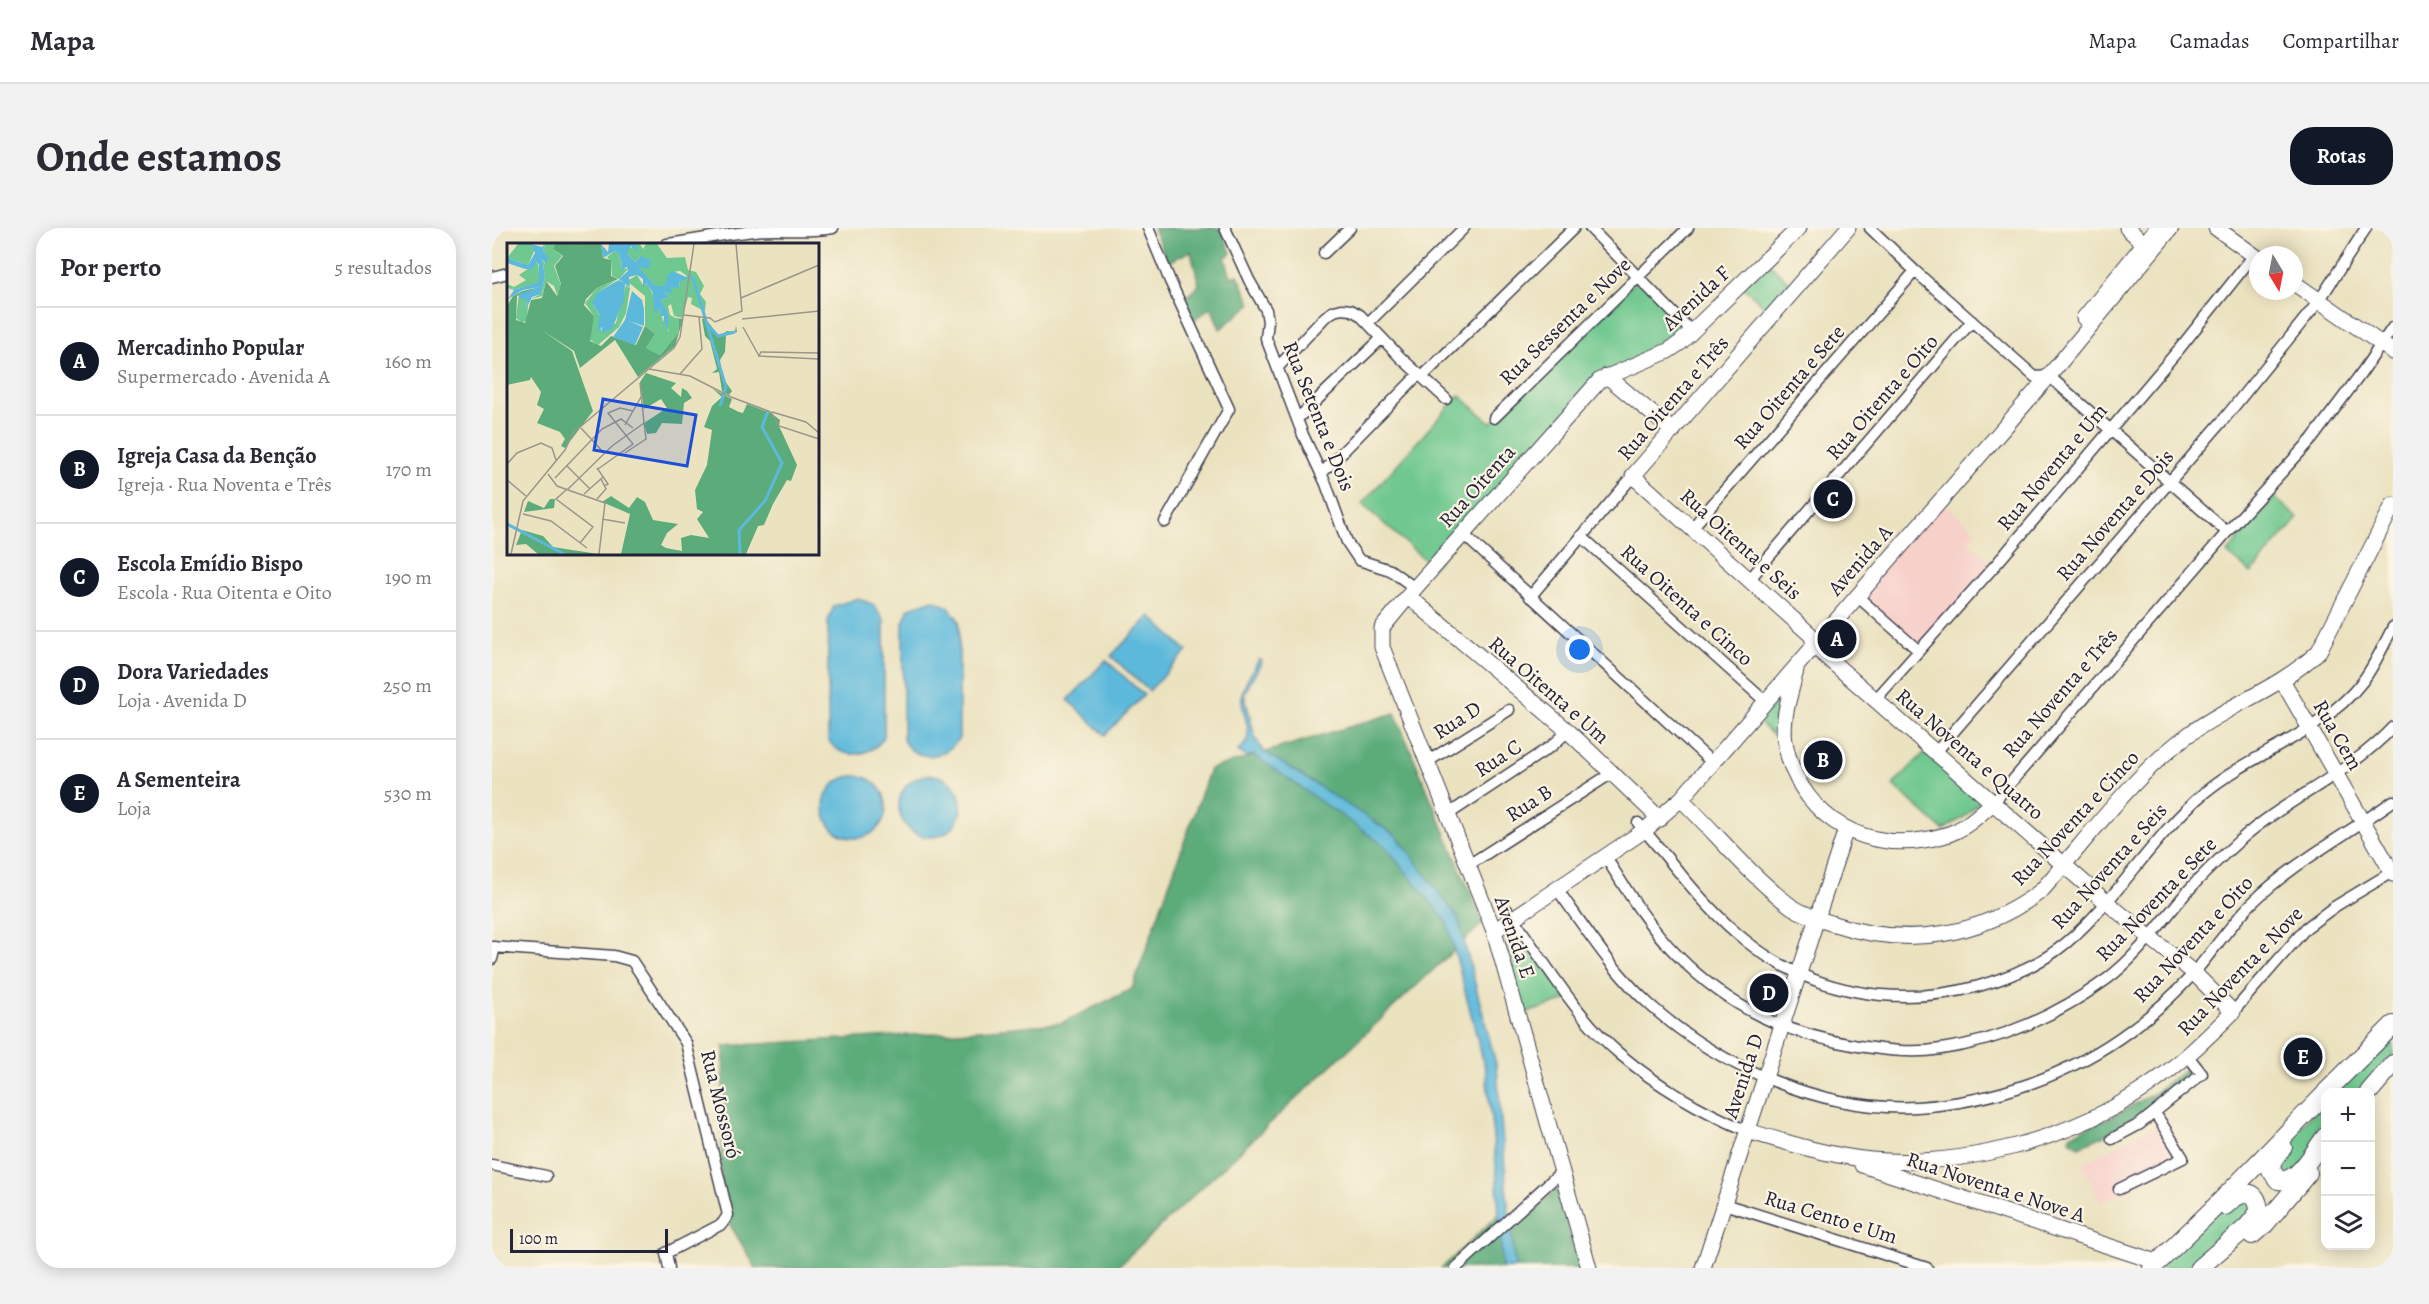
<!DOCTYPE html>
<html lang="pt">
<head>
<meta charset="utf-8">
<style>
  :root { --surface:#fff; --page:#f2f2f3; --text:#2b2b33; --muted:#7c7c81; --line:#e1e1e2; --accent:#111827 }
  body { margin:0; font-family:Alegreya,serif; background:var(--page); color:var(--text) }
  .controls { position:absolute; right:18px; bottom:18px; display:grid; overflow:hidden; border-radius:12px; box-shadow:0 3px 15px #0003 }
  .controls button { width:54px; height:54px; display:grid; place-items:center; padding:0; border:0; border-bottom:2px solid var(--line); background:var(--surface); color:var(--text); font:30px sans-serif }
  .compass { position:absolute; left:1757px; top:18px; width:54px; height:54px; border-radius:50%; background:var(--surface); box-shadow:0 3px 15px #0003; rotate:170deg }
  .scale { position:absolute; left:18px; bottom:15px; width:158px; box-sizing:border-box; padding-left:6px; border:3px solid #22223b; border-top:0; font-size:16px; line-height:21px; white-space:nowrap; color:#22223b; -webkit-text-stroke:4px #fcf5e5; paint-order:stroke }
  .you { position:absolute; left:1088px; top:422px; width:21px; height:21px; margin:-15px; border:4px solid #fff; border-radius:50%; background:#1a73e8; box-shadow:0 0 0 9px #1a73e833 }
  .badge { display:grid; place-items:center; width:39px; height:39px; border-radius:50%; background:var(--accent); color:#fff; font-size:20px; font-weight:700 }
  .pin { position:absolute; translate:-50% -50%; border:3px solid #fff; box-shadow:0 2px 6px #0006 }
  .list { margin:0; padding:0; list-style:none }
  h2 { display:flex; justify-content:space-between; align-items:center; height:78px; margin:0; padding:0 24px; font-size:26px }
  h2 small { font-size:20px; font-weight:400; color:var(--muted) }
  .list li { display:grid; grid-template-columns:39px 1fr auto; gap:18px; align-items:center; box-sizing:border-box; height:108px; padding:0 24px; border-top:2px solid var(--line) }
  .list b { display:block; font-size:22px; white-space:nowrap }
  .list p { margin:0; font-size:20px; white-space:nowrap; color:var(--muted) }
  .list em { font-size:20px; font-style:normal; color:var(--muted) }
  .icon { flex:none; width:33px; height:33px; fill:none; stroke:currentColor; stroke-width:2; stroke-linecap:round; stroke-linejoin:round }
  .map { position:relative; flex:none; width:1901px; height:1040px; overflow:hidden; border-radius:24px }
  header { display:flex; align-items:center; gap:36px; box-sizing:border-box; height:84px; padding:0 30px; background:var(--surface); border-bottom:2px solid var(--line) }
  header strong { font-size:28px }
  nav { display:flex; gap:33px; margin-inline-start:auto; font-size:21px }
  .intro { display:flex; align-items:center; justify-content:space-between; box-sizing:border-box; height:144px; padding:0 36px }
  h1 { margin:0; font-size:42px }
  .button { padding:15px 27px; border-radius:24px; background:var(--accent); color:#fff; font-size:21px; font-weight:700 }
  main { display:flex; gap:36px; padding:0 36px }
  aside { flex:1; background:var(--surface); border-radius:24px; box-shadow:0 3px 15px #0003 }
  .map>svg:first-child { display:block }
  .built { fill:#f7d0ca }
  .green { fill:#6fc88f; stroke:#487565; stroke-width:1.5 }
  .forest { fill:#5bac7a; stroke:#3e675a; stroke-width:1.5 }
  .water { fill:#5db9db; stroke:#406e8b; stroke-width:1.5 }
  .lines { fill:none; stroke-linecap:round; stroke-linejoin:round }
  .street-casing { stroke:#403f4f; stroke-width:13 }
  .secondary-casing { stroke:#403f4f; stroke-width:17 }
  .highway-casing { stroke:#403f4f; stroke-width:20 }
  .street { stroke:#fff; stroke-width:10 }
  .secondary { stroke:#fff; stroke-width:15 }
  .highway { stroke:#fff; stroke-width:18 }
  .labels { text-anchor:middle; stroke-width:4.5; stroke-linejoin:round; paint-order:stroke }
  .street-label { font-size:21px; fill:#22223b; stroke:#fcf5e5 }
  .inset-river { fill:none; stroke:#5db9db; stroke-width:3 }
  .inset-road { fill:none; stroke:#9b958b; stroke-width:1.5 }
  .view { fill:#1d4ed8; fill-opacity:0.15; stroke:#1d4ed8; stroke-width:3 }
  .inset-edge { fill:none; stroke:#22223b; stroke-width:3 }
</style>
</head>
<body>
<header>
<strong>Mapa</strong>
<nav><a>Mapa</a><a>Camadas</a><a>Compartilhar</a></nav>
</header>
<div class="intro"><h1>Onde estamos</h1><a class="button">Rotas</a></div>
<main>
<aside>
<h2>Por perto<small>5 resultados</small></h2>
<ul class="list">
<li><span class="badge">A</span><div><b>Mercadinho Popular</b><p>Supermercado · Avenida A</p></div><em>160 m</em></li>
<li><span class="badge">B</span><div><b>Igreja Casa da Benção</b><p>Igreja · Rua Noventa e Três</p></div><em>170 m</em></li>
<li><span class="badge">C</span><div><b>Escola Emídio Bispo</b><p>Escola · Rua Oitenta e Oito</p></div><em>190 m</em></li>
<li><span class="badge">D</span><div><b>Dora Variedades</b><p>Loja · Avenida D</p></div><em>250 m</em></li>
<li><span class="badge">E</span><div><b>A Sementeira</b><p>Loja</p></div><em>530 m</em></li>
</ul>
</aside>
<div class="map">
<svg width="1901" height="1040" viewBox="0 0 1901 1040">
  <rect width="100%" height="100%" fill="#fcf5e5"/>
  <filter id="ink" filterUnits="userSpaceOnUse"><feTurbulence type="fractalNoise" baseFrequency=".0167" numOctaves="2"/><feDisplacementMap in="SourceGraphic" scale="12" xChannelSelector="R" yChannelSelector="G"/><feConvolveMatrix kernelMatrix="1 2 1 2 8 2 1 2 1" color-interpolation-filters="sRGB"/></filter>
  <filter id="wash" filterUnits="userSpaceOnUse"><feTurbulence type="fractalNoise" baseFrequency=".008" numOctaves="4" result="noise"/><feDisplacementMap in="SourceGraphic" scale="24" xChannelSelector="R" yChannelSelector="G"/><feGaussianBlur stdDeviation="1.35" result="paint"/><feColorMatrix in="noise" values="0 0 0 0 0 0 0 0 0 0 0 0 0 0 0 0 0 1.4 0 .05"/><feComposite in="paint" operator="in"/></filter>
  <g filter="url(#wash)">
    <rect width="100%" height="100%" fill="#ebe2c0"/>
    <path class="built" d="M 1448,272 L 1484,303 L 1476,313 L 1502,336 L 1429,421 L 1366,366 Z
      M 1674,893 L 1694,933 L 1609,975 L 1590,935 Z"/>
    <path class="green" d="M 1274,32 L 1303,60 L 1281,86 L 1249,57 Z
      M 1147,50 L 1200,106 L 1111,150 L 941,339 L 870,276 L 967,167 L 999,195 Z
      M 1782,269 L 1806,290 L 1759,345 L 1735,325 Z
      M 1303,440 L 1291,516 L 1262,490 Z
      M 1432,525 L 1490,571 L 1472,589 L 1451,602 L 1401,557 Z
      M 1022,696 L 1077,771 L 1032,786 L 1011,703 Z
      M 1901,796 L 1901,835 L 1875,864 L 1838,864 Z
      M 1833,869 L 1833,913 L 1797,954 L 1776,941 Z
      M 1763,971 L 1764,989 L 1706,1040 L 1661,1040 L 1735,976 Z"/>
    <path class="forest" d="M 661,0 L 729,0 L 739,25 L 733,30 L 739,49 L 746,47 L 759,76 L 728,101 L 719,79 L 701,93 L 692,71 L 707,57 L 699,23 L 676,34 Z
      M 903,485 L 991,695 L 624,1040 L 264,1040 L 228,980 L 232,818 L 453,805 L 569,795 L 640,761 L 718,541 Z
      M 1695,840 L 1698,844 C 1659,880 1638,899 1587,918 L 1578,912 L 1578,907 L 1627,885 L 1659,867 Z
      M 1065,961 L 1088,1040 L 950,1040 L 1006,987 L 1035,988 Z"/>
    <path class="water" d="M 366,370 L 382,377 L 392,392 L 392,509 C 380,529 348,534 336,511 L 336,393 L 342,378 Z
      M 441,372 L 457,379 L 467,393 L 467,510 C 455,531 423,535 411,512 L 411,395 L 417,380 Z
      M 658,388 L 695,423 L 657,463 L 619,428 Z
      M 767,431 L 770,433 L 752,466 L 763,509 L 771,523 L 905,608 L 966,690 L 1005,840 L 1015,966 L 1023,1040 L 1010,1040 L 1004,937 L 994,844 L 955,694 L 893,618 L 762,527 L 754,529 L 746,523 C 768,507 747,487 750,466 C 752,455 762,441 767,431 Z
      M 614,432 L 652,467 L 613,507 L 576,472 Z
      M407 578a31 31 0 1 1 62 0a31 31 0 1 1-62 0Z
      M332 579a31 31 0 1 1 62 0a31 31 0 1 1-62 0Z"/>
  </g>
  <g filter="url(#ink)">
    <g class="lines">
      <defs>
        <path id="street" d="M 656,0 L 678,53 L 737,181 L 673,294
          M 733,0 L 757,52 L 774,82 L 776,93 L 774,110 L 811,207 L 834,256 L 855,314 L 867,332 L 898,342 L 923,360
          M 1098,0 L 1201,105
          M 1378,0 L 1423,43 L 1543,149 L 1557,148 L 1735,304
          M 175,16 C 204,12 233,6 262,3 C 289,0 314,5 341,0
          M 832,25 L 858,0
          M 0,49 L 16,45
          M 877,94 L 972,0
          M 786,139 L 833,89 L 842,83 L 850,81 L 859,82 L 868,87 L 908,129 L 954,171
          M 930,149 L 1082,0
          M 1002,190 L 1196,0
          M 805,191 L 890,110
          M 829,246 L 927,146
          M 1200,300 L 1423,43
          M 971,306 L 1214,529
          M 1089,308 L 1275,475
          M 1257,352 L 1480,93
          M 1365,368 L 1427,423
          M 1038,369 L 1141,248
          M 1383,472 L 1507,333 L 1688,120 L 1762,27
          M 1444,524 L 1732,191 L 1827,73 L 1874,0
          M 935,534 L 1017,482
          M 1502,574 L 1735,304 L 1820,211 L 1868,147 L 1901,99
          M 955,587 L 1061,517 L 1076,503
          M 1146,595 C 1181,635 1212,680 1254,713 C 1320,766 1406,780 1487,758 C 1518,749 1549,736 1574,715 C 1625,672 1661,608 1712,565 C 1761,524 1830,506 1870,454 C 1883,437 1891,418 1901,399
          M 1113,628 C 1135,663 1156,698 1185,727 C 1237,780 1294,806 1366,818 C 1394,822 1422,826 1449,821 C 1509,813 1567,786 1615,751 C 1647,727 1669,694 1695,664 C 1711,646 1729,629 1747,613 C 1795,570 1855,548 1901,499
          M 975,638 L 1120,545
          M 1065,661 C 1094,701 1121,744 1158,777 C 1227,839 1331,884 1425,879 C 1502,874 1579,847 1640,801 C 1662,785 1683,766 1701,746 C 1721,723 1738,697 1760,675 C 1802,634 1854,607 1901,573
          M 1015,682 C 1050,729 1084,790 1129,827 C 1166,858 1211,884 1256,903
          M 0,719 L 122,728 L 140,733 L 194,815 L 236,987 L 230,996 L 174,1025 L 177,1040
          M 0,731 L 3,719
          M 1741,784 L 1814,700 L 1842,679 L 1900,644
          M 1620,911 L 1648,896 L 1710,846 L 1696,828
          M 0,937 L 54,948
          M 1627,961 L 1691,930 L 1663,885
          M 1232,976 L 1435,1040
          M 964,1040 L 1070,943"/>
        <path id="secondary" d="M 1635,0 L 1659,22
          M 1724,0 L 1766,30
          M 1802,55 L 1901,124
          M 1592,90 L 1665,0
          M 1115,148 L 1181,203
          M 916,368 L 1076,503 L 1168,591
          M 1304,442 C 1299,465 1289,490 1293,514 C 1305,582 1364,623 1431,612 C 1443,610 1455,608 1466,602 C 1480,595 1490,584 1502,574
          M 1790,452 L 1901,646
          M 1189,571 C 1226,607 1259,649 1300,679 C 1313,687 1328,692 1342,696 C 1415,720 1488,709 1549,663 C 1595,612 1641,547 1696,507 C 1738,476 1789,460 1827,423 L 1901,277
          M 1002,703 L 1153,602 L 1189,571 L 1557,148 L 1679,0
          M 1256,903 C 1296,915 1337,928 1379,932 C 1470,940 1576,912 1652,861 C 1685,839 1713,812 1741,784 L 1702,745 L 1613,673 L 1322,418 L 1320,408 L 1141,248 L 1356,0
          M 1370,937 L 1665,1034
          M 1097,1040 L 1002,703 L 890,419 L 890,400 L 923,360 L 1108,152 L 1176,123 L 1188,115 L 1307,0
          M 1211,1040 L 1354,601"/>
        <path id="highway" d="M 1834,864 L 1901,797
          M 1877,864 L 1901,836
          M 1791,919 L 1781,932 L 1779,942 L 1786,952 C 1806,956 1822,923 1834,908
          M 1760,1007 L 1773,996 L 1816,945
          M 1660,1040 L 1721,981 L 1834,865
          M 1707,1040 L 1755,999 L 1767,984 C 1766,957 1747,964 1733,978"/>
      </defs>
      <use href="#street" class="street-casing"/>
      <use href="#secondary" class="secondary-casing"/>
      <use href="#highway" class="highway-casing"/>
      <use href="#street" class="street"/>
      <use href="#secondary" class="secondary"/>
      <use href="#highway" class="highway"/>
    </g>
  </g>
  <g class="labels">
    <g class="street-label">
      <text transform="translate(1204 70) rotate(-43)" y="7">Avenida F</text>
      <text transform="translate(1073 93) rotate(-44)" y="7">Rua Sessenta e Nove</text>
      <text transform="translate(1297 159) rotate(-49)" y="7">Rua Oitenta e Sete</text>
      <text transform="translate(1390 169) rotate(-49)" y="7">Rua Oitenta e Oito</text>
      <text transform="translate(1181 170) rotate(-49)" y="7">Rua Oitenta e Três</text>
      <text transform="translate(827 188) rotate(68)" y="7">Rua Setenta e Dois</text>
      <text transform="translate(1560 239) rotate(-50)" y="7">Rua Noventa e Um</text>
      <text transform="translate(985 258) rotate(-48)" y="7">Rua Oitenta</text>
      <text transform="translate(1623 287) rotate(-49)" y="7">Rua Noventa e Dois</text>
      <text transform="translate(1249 316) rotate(42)" y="7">Rua Oitenta e Seis</text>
      <text transform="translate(1368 332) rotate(-49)" y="7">Avenida A</text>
      <text transform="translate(1195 377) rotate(42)" y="7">Rua Oitenta e Cinco</text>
      <text transform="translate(1057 462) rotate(41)" y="7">Rua Oitenta e Um</text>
      <text transform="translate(1568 465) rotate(-49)" y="7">Rua Noventa e Três</text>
      <text transform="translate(965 492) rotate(-33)" y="7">Rua D</text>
      <text transform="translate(1846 507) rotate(60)" y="7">Rua Cem</text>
      <text transform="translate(1478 526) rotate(41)" y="7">Rua Noventa e Quatro</text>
      <text transform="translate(1006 530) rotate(-33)" y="7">Rua C</text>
      <text transform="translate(1037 575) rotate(-33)" y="7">Rua B</text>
      <text transform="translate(1583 590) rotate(-47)" y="7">Rua Noventa e Cinco</text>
      <text transform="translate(1617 638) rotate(-48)" y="7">Rua Noventa e Seis</text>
      <text transform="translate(1664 671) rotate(-46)" y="7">Rua Noventa e Sete</text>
      <text transform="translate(1023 709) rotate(71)" y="7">Avenida E</text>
      <text transform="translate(1701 711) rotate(-47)" y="7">Rua Noventa e Oito</text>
      <text transform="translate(1748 743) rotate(-46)" y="7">Rua Noventa e Nove</text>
      <text transform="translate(1251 848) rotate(-72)" y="7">Avenida D</text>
      <text transform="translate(229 876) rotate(76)" y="7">Rua Mossoró</text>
      <text transform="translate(1504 959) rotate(18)" y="7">Rua Noventa e Nove A</text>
      <text transform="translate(1339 989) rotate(17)" y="7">Rua Cento e Um</text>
    </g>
  </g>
  <g transform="translate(15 15)">
    <rect width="312" height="312" fill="#ebe2c0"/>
    <path d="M 11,1 L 24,1 L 28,6 L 21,22 L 0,15 ZM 30,1 L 48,1 L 46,6 L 55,13 L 47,23 L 54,42 L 50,52 L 47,43 L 39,38 L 35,53 L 24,56 L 34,51 L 38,33 L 35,15 L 38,21 L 40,13 L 36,7 L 38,2 ZM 133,1 L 136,6 L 139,1 L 150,1 L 160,15 L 178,14 L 181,27 L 189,29 L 197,43 L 193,51 L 199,59 L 197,75 L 195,67 L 184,61 L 185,55 L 181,54 L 175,75 L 167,73 L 164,61 L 161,63 L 163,72 L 172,77 L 172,89 L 153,112 L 139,105 L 148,91 L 138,83 L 138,53 L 120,38 L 130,32 L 136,42 L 140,41 L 148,55 L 147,66 L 149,69 L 153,64 L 156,78 L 159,79 L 160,87 L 162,89 L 154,57 L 163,54 L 157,49 L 166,43 L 173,44 L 172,39 L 180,33 L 173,28 L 165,29 L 158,43 L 148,43 L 131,24 L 134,21 L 140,25 L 140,19 L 133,14 L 128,19 L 120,10 L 120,6 ZM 108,8 L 113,12 L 112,19 L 115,17 L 114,25 L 121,26 L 112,36 L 105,33 L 104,18 L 100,14 ZM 31,19 L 33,39 L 10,46 L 0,45 L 0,41 L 7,44 L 19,37 L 12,32 ZM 110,37 L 91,49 L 86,62 L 93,72 L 94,89 L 109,80 L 119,42 L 123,45 L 119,70 L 112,84 L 91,102 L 82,96 L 87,73 L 78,60 L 90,45 ZM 12,51 L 20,57 L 19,65 L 21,62 L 20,77 L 15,80 L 9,75 Z" fill="#6fc88f"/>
    <path d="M 48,1 L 94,1 L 96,15 L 104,17 L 104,33 L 111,36 L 90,45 L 79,56 L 77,62 L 87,73 L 83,98 L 94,103 L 104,93 L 129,102 L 138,83 L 148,91 L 139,105 L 153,112 L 172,89 L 172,77 L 168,75 L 176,76 L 168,103 L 131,134 L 108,97 L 73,125 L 67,108 L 33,86 L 65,108 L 86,168 L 58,205 L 54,203 L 58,196 L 53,189 L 30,180 L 37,166 L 30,162 L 34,149 L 24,134 L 23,137 L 0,142 L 0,63 L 6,53 L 16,48 L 33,44 L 10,53 L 9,77 L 18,80 L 24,57 L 35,55 L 39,38 L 50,53 L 54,41 L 48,23 L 56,13 L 46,6 ZM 198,75 L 212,93 L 220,88 L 228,89 L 229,82 L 230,89 L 219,92 L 218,109 L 213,117 L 215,134 L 225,148 L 222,152 L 215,148 L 212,129 L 205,130 L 210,126 L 203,98 L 198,93 L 195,76 ZM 139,130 L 169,140 L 164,145 L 174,154 L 175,145 L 180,148 L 185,155 L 177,160 L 175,181 L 155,180 L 149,190 L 140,191 L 137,180 L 160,165 L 154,156 L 137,166 L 133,139 ZM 206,146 L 225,156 L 222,164 L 232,169 L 236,170 L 240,161 L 264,170 L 273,177 L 272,183 L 290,222 L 284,238 L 280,237 L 266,261 L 257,282 L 251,283 L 239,311 L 114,311 L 123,271 L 95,259 L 104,253 L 122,265 L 130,254 L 138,259 L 146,277 L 171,281 L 160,290 L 154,302 L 159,305 L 175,308 L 174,295 L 184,292 L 202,295 L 190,276 L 196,269 L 190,266 L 188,247 L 200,222 L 205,187 L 197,184 L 205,163 L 215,154 ZM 43,256 L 48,256 L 47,265 L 17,269 L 21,258 L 37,265 ZM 15,287 L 36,293 L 46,304 L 91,311 L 31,311 L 19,301 L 9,302 Z" fill="#5bac7a"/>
    <path d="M 24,1 L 35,4 L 38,1 L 36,7 L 41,14 L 39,21 L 35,16 L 38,33 L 34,51 L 25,54 L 19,66 L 20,57 L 12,55 L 12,51 L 33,44 L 16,47 L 1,56 L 7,47 L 0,45 L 10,46 L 32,39 L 32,21 L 30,19 L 25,26 L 18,26 L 0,20 L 0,15 L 21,22 L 28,10 ZM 94,1 L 101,9 L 102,1 L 132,1 L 129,3 L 132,10 L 124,3 L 120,10 L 128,19 L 134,13 L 144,17 L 141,26 L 131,23 L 148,43 L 158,43 L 161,32 L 166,28 L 181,35 L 172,39 L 173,44 L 163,45 L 167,51 L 157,49 L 163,54 L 154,57 L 161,71 L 161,90 L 158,78 L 156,85 L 157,73 L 154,73 L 153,65 L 149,70 L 147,67 L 146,50 L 139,40 L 136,46 L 136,36 L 130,32 L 122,34 L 123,44 L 118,41 L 117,57 L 105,86 L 94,90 L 95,84 L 90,88 L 93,72 L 85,60 L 91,49 L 112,37 L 117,40 L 112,36 L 121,28 L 120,24 L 114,27 L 115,17 L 112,19 L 113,12 L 108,8 L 96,15 ZM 125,48 L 135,57 L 137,66 L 137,83 L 122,78 L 136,84 L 128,102 L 106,94 L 118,77 Z" fill="#5db9db"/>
    <path class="inset-river" d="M 182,33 L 186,35 L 219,144 L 213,163M 199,80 L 211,93 L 228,89M 0,281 L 57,311M 233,311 L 232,287 L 258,258 L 275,220 L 255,184 L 261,168"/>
    <path class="inset-road" d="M 234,55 L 312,22M 177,72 L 203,75 L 208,79 L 235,68 L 229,1M 235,76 L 312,68M 236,84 L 252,113M 312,110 L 254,109 L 252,113 L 312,116M 149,120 L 167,105 L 173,94 L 187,1M 142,126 L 183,133 L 224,154 L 264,169 L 272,183 L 312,196M 173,131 L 195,106 L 192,74M 265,169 L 299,179 L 312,190M 118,182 L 134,154M 74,185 L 96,209M 118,210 L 139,196 L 137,180M 0,221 L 10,210 L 34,200 L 45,205 L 49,217M 60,223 L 83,246M 90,225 L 101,241 L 97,243M 91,226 L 126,201 L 101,170 L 113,165 L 126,168M 41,231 L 50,243 L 98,260 L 92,311M 48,235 L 95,186 L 114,176 L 126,185M 0,237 L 19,253M 59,247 L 49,256 L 86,284 L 73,300M 60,247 L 105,203 L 137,180 L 133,140M 77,251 L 96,234M 90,256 L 99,246 L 94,236M 16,271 L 44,278 L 80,305M 95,276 L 118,280M 4,311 L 16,258 L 58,207 L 66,190 L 149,120"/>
    <path class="view" d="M 96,156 L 189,172 L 180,223 L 87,207 Z"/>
    <rect width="312" height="312" class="inset-edge"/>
  </g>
</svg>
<div class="controls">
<button>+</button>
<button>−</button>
<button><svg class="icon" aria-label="layers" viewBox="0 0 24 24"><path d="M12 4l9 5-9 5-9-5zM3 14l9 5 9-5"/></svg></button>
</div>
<svg class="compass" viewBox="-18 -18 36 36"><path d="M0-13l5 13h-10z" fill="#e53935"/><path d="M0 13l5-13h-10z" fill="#7c7c81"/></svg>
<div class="scale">100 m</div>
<div class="you"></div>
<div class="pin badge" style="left:1345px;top:411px">A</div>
<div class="pin badge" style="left:1331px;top:532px">B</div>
<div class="pin badge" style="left:1341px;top:271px">C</div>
<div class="pin badge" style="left:1277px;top:765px">D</div>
<div class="pin badge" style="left:1811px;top:829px">E</div>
</div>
</main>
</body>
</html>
